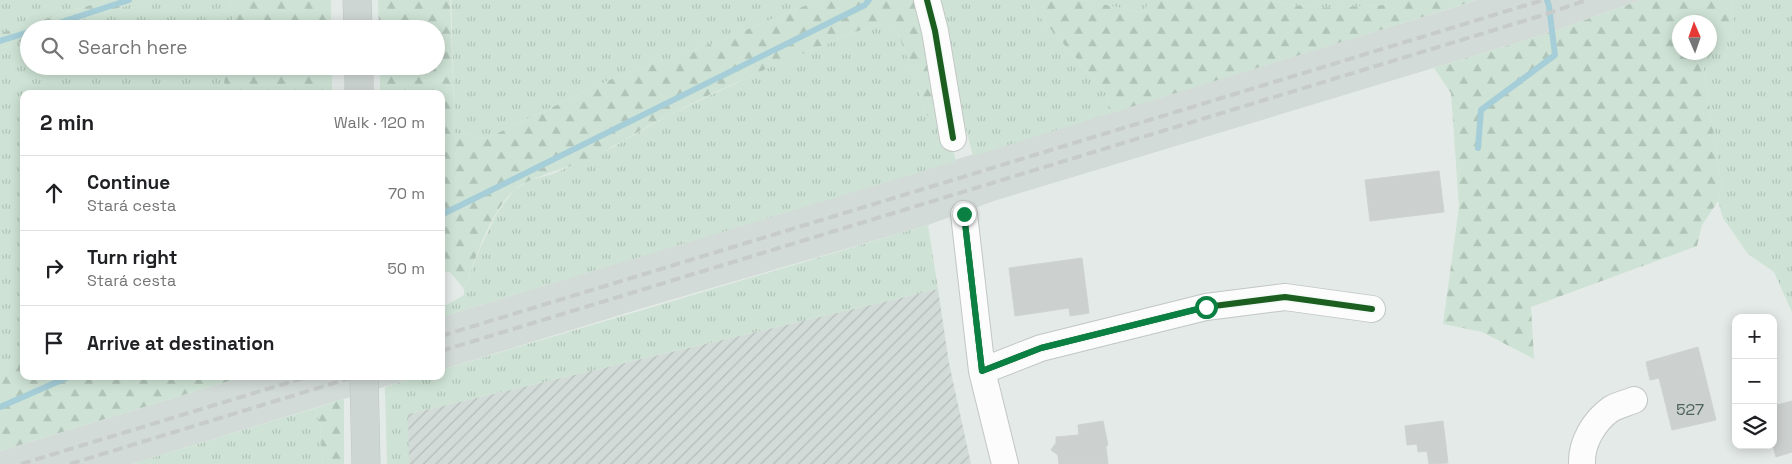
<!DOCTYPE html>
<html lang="en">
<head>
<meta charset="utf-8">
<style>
  :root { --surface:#fff; --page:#f6f6f6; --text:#202124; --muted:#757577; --line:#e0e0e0 }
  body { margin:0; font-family:"Space Grotesk",sans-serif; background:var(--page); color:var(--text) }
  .controls { position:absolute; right:15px; bottom:15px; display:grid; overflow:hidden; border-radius:10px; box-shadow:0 2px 12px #0003 }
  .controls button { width:45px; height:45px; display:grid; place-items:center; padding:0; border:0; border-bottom:1px solid var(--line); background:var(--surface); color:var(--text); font:25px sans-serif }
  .compass { position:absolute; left:1672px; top:15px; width:45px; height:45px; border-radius:50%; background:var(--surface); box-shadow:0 2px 12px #0003; rotate:358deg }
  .stop { position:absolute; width:15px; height:15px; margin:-11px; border:4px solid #0b8043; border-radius:50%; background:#fff }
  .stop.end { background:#0b8043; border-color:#fff; box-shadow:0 1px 5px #0008 }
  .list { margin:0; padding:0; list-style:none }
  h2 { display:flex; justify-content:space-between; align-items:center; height:65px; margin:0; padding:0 20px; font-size:21px }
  h2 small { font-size:16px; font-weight:400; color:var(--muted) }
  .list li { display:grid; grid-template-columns:32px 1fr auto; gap:15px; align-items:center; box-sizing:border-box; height:75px; padding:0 20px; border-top:1px solid var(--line) }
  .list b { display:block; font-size:19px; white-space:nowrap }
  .list p { margin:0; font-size:16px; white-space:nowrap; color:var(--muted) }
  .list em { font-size:16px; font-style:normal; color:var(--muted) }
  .icon { flex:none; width:28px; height:28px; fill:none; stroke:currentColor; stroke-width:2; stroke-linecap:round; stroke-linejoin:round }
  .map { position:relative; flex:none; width:1792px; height:464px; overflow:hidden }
  .search { position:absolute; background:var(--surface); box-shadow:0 2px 12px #0003; left:20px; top:20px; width:425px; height:55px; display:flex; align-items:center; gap:12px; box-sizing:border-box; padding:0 18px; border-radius:28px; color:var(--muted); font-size:19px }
  .panel { position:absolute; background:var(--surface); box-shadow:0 2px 12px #0003; left:20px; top:90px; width:425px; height:290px; border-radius:10px }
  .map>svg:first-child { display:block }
  .built { fill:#d3dbd8 }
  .industrial { fill:url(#industrial-furrows) }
  .grass { fill:url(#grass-tufts) }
  .forest { fill:url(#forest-firs); fill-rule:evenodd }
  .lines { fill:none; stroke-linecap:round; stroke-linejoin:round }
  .stream { stroke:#a6ced8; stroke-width:6 }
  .building { fill:#ccd1cf; stroke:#cdd3d0 }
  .minor-casing { stroke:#c1c7c5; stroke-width:28 }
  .major-casing { stroke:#bdc6c3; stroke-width:29 }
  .minor { stroke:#fbfcfb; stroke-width:26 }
  .major { stroke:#ced6d3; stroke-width:28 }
  .rail { stroke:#c7cbca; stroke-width:4; stroke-dasharray:10 5; stroke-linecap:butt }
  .cycleway-casing { stroke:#f3f9f6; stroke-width:9 }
  .cycleway { stroke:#1b5e20; stroke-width:6 }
  .route { stroke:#0b8043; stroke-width:6 }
  .labels { text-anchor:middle; stroke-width:4; stroke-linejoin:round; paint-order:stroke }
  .number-label { font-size:16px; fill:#4d635e }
</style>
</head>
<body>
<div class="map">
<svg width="1792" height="464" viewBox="0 0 1792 464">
  <defs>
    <pattern id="industrial-furrows" width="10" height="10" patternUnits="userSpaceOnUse" patternTransform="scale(1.25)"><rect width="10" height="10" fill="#d3dbd8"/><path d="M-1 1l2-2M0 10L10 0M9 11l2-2" fill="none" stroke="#b5bdba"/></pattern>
    <pattern id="grass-tufts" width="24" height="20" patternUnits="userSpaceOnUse" patternTransform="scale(1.25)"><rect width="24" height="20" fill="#cee3d5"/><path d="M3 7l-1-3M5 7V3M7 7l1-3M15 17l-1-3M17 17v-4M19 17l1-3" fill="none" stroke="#b1c4b8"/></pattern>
    <pattern id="forest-firs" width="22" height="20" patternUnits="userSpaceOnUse" patternTransform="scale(1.25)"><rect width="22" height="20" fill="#cee3d5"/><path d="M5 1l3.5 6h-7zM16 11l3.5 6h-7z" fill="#b1c4b8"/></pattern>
  </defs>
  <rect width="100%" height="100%" fill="#e4eae7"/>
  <path class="built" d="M 1478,0 L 1641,0 L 1546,34 L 994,201 L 928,225 L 643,308 L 441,370 L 441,317 Z
    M 245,376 L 419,376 L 132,464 L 0,464 L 0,451 Z"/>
  <path class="industrial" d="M 938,289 L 949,363 L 971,464 L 408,464 L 408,414 Z"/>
  <path class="grass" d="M 0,0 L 107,0 L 0,33 Z
    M 148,0 L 229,0 L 233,16 L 230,29 L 58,29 L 99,13 Z
    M 451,0 L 819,0 L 714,43 L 616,77 L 485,139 L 455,133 Z
    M 939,0 L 1025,0 L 1106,92 L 1109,99 L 1108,114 L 973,156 L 960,106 Z
    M 1083,0 L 1149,0 L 1144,13 Z
    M 1264,0 L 1387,0 L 1385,5 L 1314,8 Z
    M 1732,0 L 1792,0 L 1792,312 L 1774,272 L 1748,254 L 1723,218 L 1718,201 L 1721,184 L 1703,64 L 1734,28 Z
    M 883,25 L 897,32 L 917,81 L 925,115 L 944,117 L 956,161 L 441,317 L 441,308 L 464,295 L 464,289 L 480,248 L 497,213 L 514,190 L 528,181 L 555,173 L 613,147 L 669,115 L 776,64 L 871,26 Z
    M 29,39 L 29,66 L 225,66 L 224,87 L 227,94 L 24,94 L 24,360 L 0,369 L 0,49 Z
    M 928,225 L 938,289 L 408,414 L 409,464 L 387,464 L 385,387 L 420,376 L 441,376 L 441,370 Z
    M 316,408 L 320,426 L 323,464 L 132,464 Z"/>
  <path class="forest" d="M 107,0 L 148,0 L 99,13 L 58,29 L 29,29 L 29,39 L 0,49 L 0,33 Z
    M 229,0 L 331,0 L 331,29 L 230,29 L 233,16 Z
    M 378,0 L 450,0 L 455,133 L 485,139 L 616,77 L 714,43 L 819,0 L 918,0 L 944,117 L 925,115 L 917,81 L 897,32 L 883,25 L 871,26 C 803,53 734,81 669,115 C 641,129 615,147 586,160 C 567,169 527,177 513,191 C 488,217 477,255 464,289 L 450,272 L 441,272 L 441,94 L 380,94 L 380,66 L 436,66 L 436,29 L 379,29 Z
    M 1025,0 L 1083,0 L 1144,13 L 1149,0 L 1264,0 L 1314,8 L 1385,5 L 1387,0 L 1477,0 L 1108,114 L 1109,99 L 1106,92 Z
    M 1641,0 L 1732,0 L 1734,28 L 1703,64 L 1721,184 L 1718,201 L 1702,225 L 1697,246 L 1531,307 L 1534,359 L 1482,332 L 1443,324 L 1459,207 L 1451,93 L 1434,68 L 1546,34 ZM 1680,22 L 1710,22 L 1710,52 L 1680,52 Z
    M 225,66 L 332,66 L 332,94 L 227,94 L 224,87 Z
    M 24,360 L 24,376 L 245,376 L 0,451 L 0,369 Z
    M 344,399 L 344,464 L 323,464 L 320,426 L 316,408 Z"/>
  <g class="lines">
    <path class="stream" d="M 40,29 L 129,0
      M 0,41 L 29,32
      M 1478,148 L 1481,110 L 1555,55 L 1549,6 L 1547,0
      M 441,215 L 865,5 L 869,0
      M 0,407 L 71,376"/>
  </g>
  <path class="building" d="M 1439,171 L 1444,212 L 1370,221 L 1365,180 Z
    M 1082,258 L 1089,313 L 1070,316 L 1069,308 L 1015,316 L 1009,268 Z
    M 1698,347 L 1716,420 L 1672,430 L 1659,378 L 1650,380 L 1646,362 Z
    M 1792,401 L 1792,452 L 1776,457 L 1773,446 L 1773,406 Z
    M 1103,421 L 1108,445 L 1106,447 L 1108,464 L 1059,464 L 1058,455 L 1051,450 L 1056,443 L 1056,437 L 1079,435 L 1078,425 Z
    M 1443,421 L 1448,463 L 1429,464 L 1427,451 L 1418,452 L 1417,444 L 1407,445 L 1405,426 Z"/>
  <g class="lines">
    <defs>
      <path id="minor" d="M 927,0 L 935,31 L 953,138
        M 964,214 L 982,371 L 1041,348 L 1206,307 L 1285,297 L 1372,309
        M 982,371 L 1005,464
        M 1582,464 C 1581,443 1594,421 1611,409 C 1618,405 1627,403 1634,400"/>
      <path id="major" d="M 357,0 L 358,29
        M 359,66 L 359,94
        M 364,376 L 366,464"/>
    </defs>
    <use href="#minor" class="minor-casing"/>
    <use href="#major" class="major-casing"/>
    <use href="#minor" class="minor"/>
    <use href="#major" class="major"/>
    <path class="rail" d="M 441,336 L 1543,0
      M 441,351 L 1540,16 L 1587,0
      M 21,464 L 310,376
      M 70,464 L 357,376"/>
    <defs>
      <path id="cycleway" d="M 927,0 L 935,31 L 953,138
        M 964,214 L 982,371 L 1041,348 L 1206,307 L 1285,297 L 1372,309"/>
    </defs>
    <use href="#cycleway" class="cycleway-casing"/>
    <use href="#cycleway" class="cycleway"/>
  </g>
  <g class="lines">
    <path class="route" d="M 964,214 L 982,371 L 1041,348 L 1206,307"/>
  </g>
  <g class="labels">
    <g class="number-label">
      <text x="1690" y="415">527</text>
    </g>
  </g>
</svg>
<div class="controls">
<button>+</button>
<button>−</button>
<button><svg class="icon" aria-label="layers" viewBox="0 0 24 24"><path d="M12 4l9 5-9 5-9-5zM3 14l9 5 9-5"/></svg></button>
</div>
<svg class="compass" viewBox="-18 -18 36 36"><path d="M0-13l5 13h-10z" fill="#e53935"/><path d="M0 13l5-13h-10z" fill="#757577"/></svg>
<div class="stop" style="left:1206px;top:307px"></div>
<div class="stop end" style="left:964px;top:214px"></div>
<div class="search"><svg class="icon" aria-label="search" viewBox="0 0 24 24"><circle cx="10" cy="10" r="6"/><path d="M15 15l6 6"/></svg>Search here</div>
<section class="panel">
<h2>2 min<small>Walk · 120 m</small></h2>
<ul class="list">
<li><svg class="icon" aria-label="ahead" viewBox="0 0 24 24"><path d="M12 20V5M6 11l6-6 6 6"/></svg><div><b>Continue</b><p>Stará cesta</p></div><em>70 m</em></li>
<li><svg class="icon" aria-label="right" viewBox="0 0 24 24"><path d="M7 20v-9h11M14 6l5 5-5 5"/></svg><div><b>Turn right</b><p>Stará cesta</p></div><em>50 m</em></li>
<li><svg class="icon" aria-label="arrive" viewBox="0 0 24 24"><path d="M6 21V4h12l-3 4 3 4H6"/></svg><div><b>Arrive at destination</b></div></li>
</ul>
</section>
</div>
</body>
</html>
